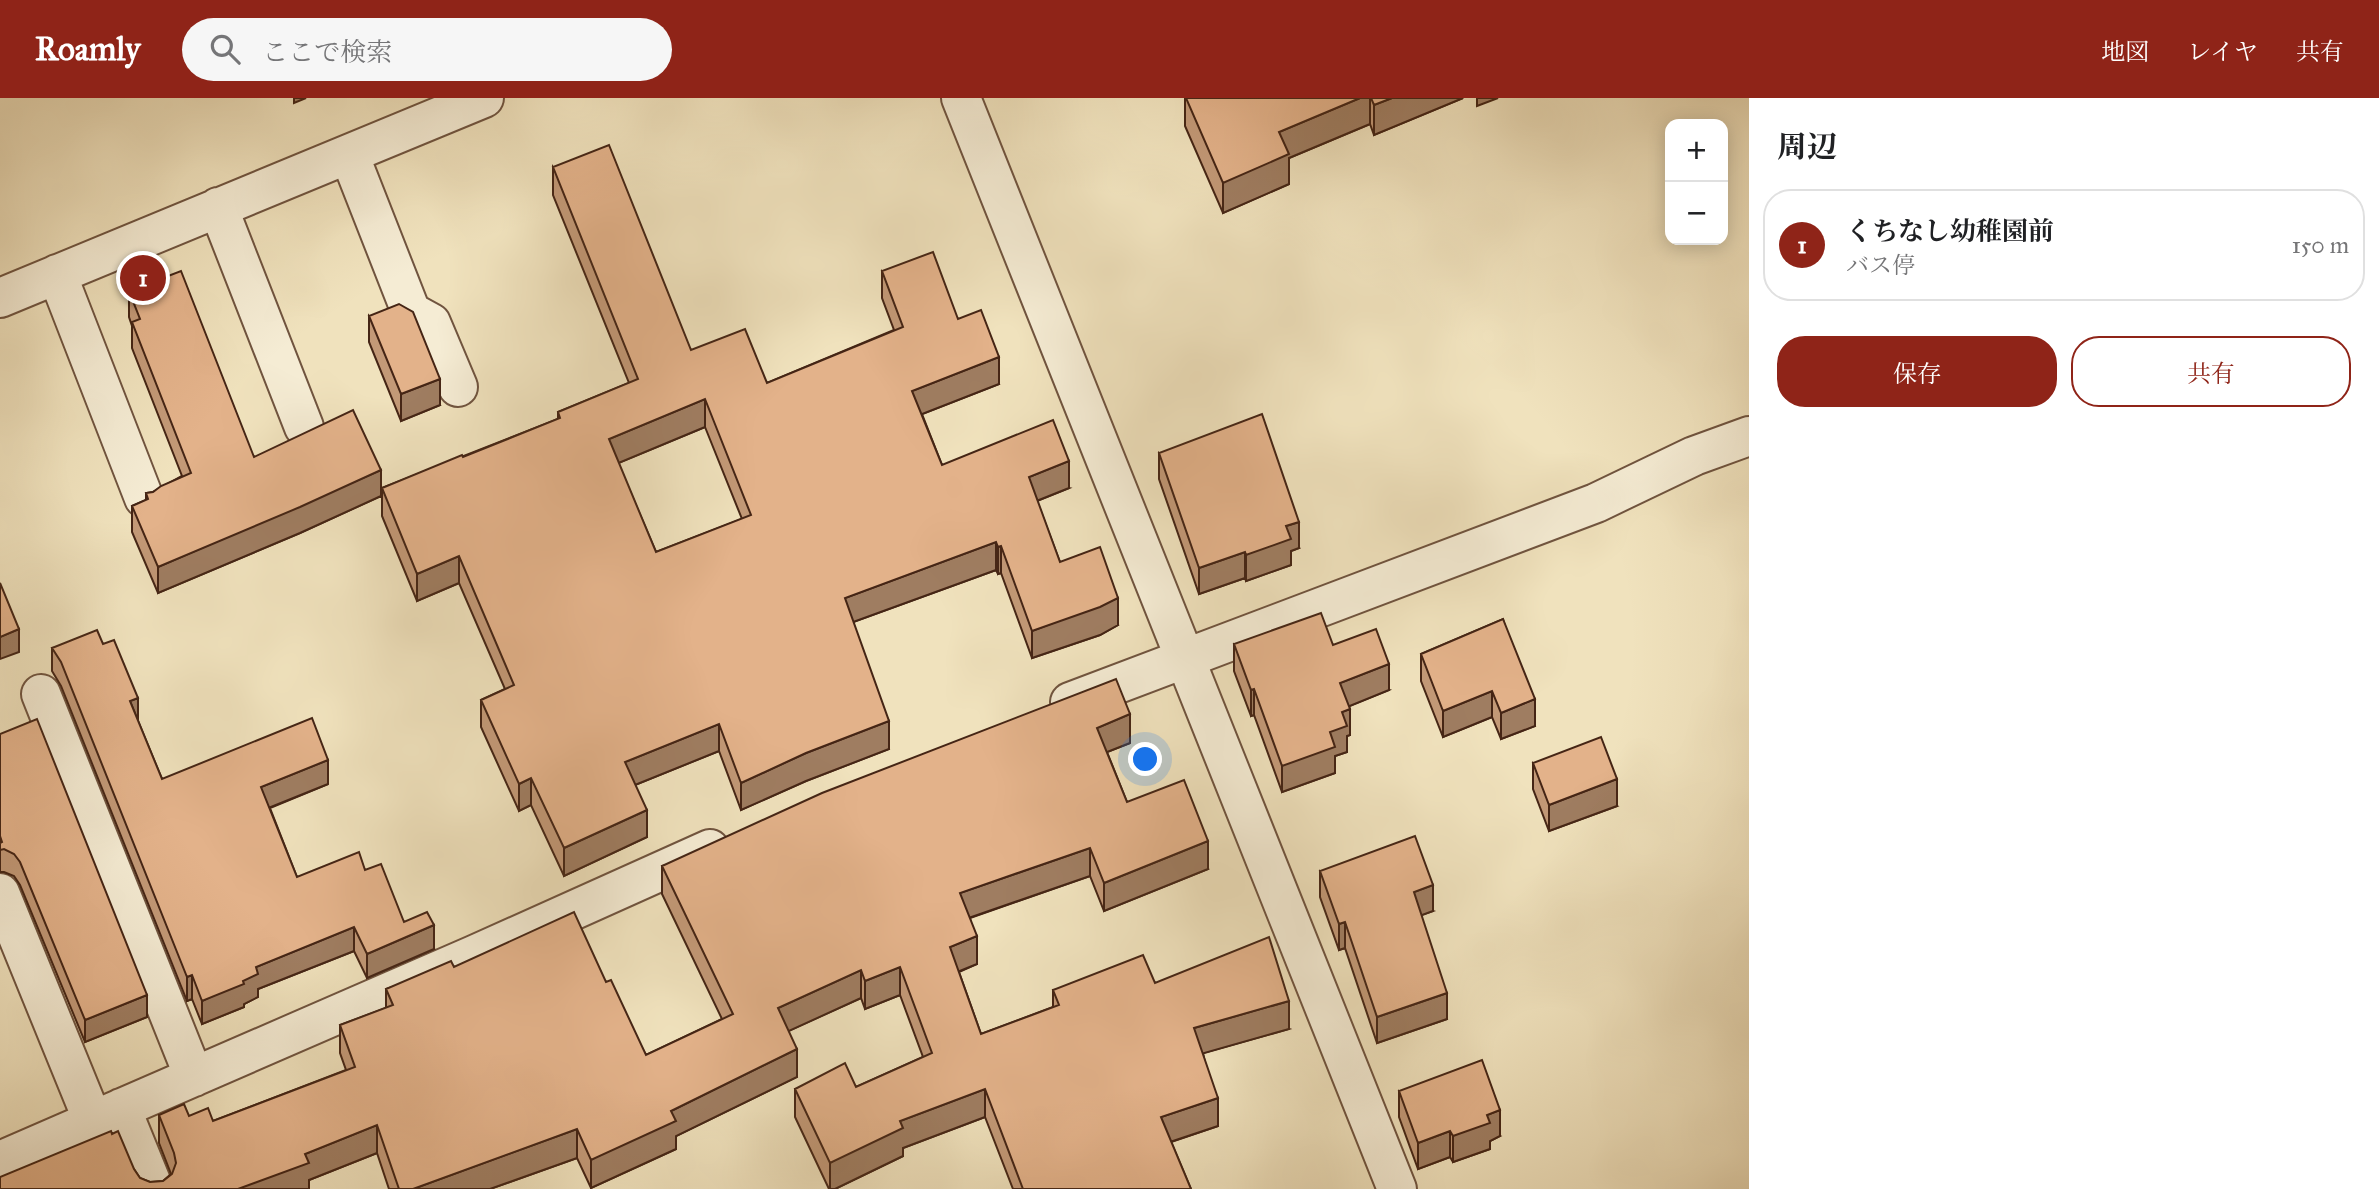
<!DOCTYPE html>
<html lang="ja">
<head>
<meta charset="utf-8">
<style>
  :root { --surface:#fff; --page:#f6f6f6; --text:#202124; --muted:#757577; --line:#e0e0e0; --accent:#8f2418 }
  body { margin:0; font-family:"IM FELL Great Primer","Noto Serif JP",serif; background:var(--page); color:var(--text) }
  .controls { position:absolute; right:21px; top:21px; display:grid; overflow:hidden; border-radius:14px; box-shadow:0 4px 18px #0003 }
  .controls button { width:63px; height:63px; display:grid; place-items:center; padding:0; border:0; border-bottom:2px solid var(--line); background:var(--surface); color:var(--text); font:35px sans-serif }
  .you { position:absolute; left:1146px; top:662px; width:24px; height:24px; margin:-18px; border:5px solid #fff; border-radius:50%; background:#1a73e8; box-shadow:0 0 0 10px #1a73e833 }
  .badge { display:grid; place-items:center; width:46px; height:46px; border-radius:50%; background:var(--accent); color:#fff; font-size:23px; font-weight:700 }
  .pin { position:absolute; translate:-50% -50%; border:4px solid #fff; box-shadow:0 2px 7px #0006 }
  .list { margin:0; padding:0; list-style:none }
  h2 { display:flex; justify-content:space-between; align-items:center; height:91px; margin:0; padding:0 28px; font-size:30px }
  h2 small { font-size:23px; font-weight:400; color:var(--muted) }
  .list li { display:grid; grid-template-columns:46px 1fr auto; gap:21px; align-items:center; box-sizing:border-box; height:112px; margin:0 14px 14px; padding:0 14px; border:2px solid var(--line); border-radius:28px }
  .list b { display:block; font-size:26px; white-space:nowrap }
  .list p { margin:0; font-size:23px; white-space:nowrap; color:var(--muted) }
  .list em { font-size:23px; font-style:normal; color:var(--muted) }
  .actions { display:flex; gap:14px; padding:21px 28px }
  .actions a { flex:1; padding:16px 0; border:2px solid var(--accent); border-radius:28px; text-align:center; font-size:24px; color:var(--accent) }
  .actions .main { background:var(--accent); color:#fff }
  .icon { flex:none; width:38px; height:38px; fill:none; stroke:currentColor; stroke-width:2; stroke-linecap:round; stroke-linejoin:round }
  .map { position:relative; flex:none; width:1749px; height:1091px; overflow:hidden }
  header { display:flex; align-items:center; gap:42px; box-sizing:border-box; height:98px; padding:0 35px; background:var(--accent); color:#fff }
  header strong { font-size:33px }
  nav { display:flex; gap:38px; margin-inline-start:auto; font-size:24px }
  .search { width:490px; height:63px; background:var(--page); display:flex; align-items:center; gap:18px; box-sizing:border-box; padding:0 24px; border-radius:38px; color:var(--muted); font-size:26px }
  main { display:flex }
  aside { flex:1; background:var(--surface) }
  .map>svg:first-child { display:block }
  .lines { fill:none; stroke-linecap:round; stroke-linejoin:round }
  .minor-casing { stroke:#70543f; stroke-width:42 }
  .minor { stroke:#f5ecd4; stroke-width:38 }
  .wall { fill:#c39977; stroke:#452515; stroke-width:2; fill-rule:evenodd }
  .shaded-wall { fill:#9f7d61; stroke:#452515; stroke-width:2 }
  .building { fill:#e3b28a; stroke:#452515; stroke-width:2; fill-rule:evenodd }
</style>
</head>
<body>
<header>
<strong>Roamly</strong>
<div class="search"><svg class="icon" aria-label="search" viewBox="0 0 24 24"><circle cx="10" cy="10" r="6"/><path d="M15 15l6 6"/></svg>ここで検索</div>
<nav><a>地図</a><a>レイヤ</a><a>共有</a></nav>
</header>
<main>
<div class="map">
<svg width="1749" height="1091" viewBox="0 0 1749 1091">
  <rect width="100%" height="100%" fill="#f0e2bd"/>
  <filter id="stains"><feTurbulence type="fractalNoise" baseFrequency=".00286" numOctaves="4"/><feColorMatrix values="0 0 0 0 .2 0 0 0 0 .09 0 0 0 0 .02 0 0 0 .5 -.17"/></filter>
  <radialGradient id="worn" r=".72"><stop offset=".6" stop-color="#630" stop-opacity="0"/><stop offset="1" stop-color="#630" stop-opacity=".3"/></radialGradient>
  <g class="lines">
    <defs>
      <path id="minor" d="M 961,0 L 1397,1091
        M 349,56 L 411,214 L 431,225 L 458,289
        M 218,109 L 304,329
        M 57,176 L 144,400
        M 0,200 L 484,0
        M 41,596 L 194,979
        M 1070,604 L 1596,405 L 1694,358 L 1749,338
        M 0,795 L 93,1023
        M 121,1010 L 154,1091
        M 0,1063 L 474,857 L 710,751"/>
    </defs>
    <use href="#minor" class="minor-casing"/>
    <use href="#minor" class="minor"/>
  </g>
  <path class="wall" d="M 1185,0 L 1463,0 L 1374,37 L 1370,26 L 1289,60 L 1289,86 L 1223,115 L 1185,28 Z
    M 553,69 L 691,252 L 767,285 L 894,232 L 882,200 L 882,173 L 958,221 L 999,286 L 922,316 L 942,367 L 1069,390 L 1037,403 L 1060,464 L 1118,527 L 1100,537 L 1032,560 L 1001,475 L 998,476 L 996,472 L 853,524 L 889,651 L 806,683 L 741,712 L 719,653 L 635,687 L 647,739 L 564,778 L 531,707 L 519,713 L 481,629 L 481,602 L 505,591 L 459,485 L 417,503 L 382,418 L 382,390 L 558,321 L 558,314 L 629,285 L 553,97 ZM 705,329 L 742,421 L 656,454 L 618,365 Z
    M 129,193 L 254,359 L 381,398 L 300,435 L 158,495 L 132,434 L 132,408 L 146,402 L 146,395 L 153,394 L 182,378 L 132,250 L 132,228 L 129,219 Z
    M 369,218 L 440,307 L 401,323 L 369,244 Z
    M 1159,355 L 1299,450 L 1291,453 L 1291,467 L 1246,483 L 1245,480 L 1199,496 L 1159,381 Z
    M 1503,521 L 1535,628 L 1501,641 L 1492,619 L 1443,639 L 1421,583 L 1421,556 Z
    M 103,546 L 138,623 L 162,681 L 328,686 L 270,710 L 297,779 L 365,772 L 404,824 L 434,851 L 367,880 L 354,853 L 258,891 L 258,899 L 244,906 L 244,909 L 202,926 L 192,901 L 187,903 L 61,588 L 52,573 L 52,550 Z
    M 1234,546 L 1389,592 L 1349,608 L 1350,637 L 1347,638 L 1347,654 L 1335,658 L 1335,675 L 1282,694 L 1254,617 L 1251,618 L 1234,573 Z
    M 0,636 L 147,919 L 85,944 L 20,787 L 14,778 L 4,774 L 0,774 Z
    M 1130,645 L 1107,654 L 1127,704 L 1208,771 L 1104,813 L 1090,778 L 970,820 L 977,866 L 959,874 L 981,936 L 1053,909 L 1053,892 L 1155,885 L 1289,931 L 1203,955 L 1218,1028 L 1171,1044 L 1191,1091 L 1013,1091 L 985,1019 L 903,1050 L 903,1058 L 835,1091 L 829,1091 L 795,1019 L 795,991 L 856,989 L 923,959 L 900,897 L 865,911 L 861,900 L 788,933 L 797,979 L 676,1038 L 676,1051 L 591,1090 L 577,1060 L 490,1091 L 389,1091 L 377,1055 L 309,1082 L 309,1091 L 0,1091 L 134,1071 L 140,1080 L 150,1084 L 163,1083 L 171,1076 L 159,1045 L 159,1017 L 189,1018 L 213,1023 L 346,972 L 340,955 L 340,927 L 386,910 L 386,891 L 454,869 L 606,884 L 646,957 L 722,921 L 662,796 L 662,768 Z
    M 1533,665 L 1617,708 L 1549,733 L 1533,691 Z
    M 1320,773 L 1433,813 L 1421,817 L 1447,921 L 1377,945 L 1345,850 L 1339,852 L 1320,799 Z
    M 1399,993 L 1500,1038 L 1490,1043 L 1490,1051 L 1453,1064 L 1450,1059 L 1418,1071 L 1399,1019 Z"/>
  <path class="shaded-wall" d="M 294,0 L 306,0 L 294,5 Z
    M 1360,0 L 1370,0 L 1370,26 L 1289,60 L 1289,86 L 1223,115 L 1223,85 L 1279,34 Z
    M 1392,0 L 1463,0 L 1374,37 L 1374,7 Z
    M 1477,0 L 1498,0 L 1477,8 Z
    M 999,259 L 999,286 L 912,320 L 912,293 Z
    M 440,281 L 440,307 L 401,323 L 401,296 Z
    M 705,301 L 705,329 L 609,369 L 609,341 Z
    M 1069,363 L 1069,390 L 1029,406 L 1029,379 Z
    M 381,372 L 381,398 L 300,435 L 158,495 L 158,469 Z
    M 1299,424 L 1299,450 L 1291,453 L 1291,467 L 1246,483 L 1246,457 L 1286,428 Z
    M 996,444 L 996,472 L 845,527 L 845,500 Z
    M 1001,448 L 1001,475 L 998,476 L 998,449 Z
    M 1245,454 L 1245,480 L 1199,496 L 1199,470 Z
    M 459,458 L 459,485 L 417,503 L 417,476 Z
    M 1118,500 L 1118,527 L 1100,537 L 1032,560 L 1032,533 Z
    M 19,531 L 19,554 L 0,561 L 0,539 Z
    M 1389,566 L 1389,592 L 1340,612 L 1340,585 Z
    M 1254,591 L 1254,617 L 1251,618 L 1251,592 Z
    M 1492,593 L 1492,619 L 1443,639 L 1443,613 Z
    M 138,600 L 138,623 L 130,603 Z
    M 1535,601 L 1535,628 L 1501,641 L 1501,615 Z
    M 1350,611 L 1350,637 L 1347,638 L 1347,654 L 1335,658 L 1335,675 L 1282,694 L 1282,668 L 1342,614 Z
    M 1130,616 L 1130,645 L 1097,658 L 1097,630 Z
    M 889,623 L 889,651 L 806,683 L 741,712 L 741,685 L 806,655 Z
    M 719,626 L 719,653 L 625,691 L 625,664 Z
    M 328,662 L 328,686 L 261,713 L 261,689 Z
    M 531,680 L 531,707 L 519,713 L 519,686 Z
    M 1617,681 L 1617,708 L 1549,733 L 1549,707 Z
    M 647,712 L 647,739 L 564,778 L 564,750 Z
    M 1208,743 L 1208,771 L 1104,813 L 1104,785 Z
    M 1090,750 L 1090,778 L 960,823 L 960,795 Z
    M 1433,787 L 1433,813 L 1414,820 L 1414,794 Z
    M 1345,824 L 1345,850 L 1339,852 L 1339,826 Z
    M 434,827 L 434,851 L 367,880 L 367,856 Z
    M 354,829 L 354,853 L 258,891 L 258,899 L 244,906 L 244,909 L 202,926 L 202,903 L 243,883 L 256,869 Z
    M 977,838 L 977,866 L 950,877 L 950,849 Z
    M 900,869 L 900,897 L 865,911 L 865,883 Z
    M 861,872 L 861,900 L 778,938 L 778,910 Z
    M 192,877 L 192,901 L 187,903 L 187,879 Z
    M 1447,895 L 1447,921 L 1377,945 L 1377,919 Z
    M 147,897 L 147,919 L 85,944 L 85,922 Z
    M 1289,903 L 1289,931 L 1194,958 L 1194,930 Z
    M 797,951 L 797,979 L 676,1038 L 676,1051 L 591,1090 L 591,1062 L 671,1013 Z
    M 985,991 L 985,1019 L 903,1050 L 903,1058 L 835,1091 L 830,1091 L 830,1065 L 900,1023 Z
    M 1218,1000 L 1218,1028 L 1161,1047 L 1161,1019 Z
    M 1500,1012 L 1500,1038 L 1490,1043 L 1490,1051 L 1453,1064 L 1453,1038 L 1487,1017 Z
    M 377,1027 L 377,1055 L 309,1082 L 309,1091 L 238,1091 L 305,1056 Z
    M 577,1031 L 577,1060 L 490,1091 L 413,1091 Z
    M 1450,1033 L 1450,1059 L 1418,1071 L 1418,1045 Z"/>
  <path class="building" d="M 1186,0 L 1360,0 L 1279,34 L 1289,56 L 1223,85 Z
    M 1371,0 L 1392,0 L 1374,7 Z
    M 609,47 L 691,252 L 745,231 L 767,285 L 903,229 L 882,173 L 933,154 L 958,221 L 981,212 L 999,259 L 912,293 L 942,367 L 1053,322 L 1069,363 L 1029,379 L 1060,464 L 1100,449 L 1118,500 L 1100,509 L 1032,533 L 1001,448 L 998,449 L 996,444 L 845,500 L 889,623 L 806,655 L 741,685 L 719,626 L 625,664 L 647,712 L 564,750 L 531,680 L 519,686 L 481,602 L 514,587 L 459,458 L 417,476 L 382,390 L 462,357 L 463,359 L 560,320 L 558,314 L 638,281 L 553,69 ZM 705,301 L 751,417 L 656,454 L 609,341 Z
    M 181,173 L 254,359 L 353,312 L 381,372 L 300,409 L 158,469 L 132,408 L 148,401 L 146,395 L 153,394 L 161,388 L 191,375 L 132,224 L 140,221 L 129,193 Z
    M 399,206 L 413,214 L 440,281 L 401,296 L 369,218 Z
    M 1262,316 L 1299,424 L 1286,428 L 1291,441 L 1246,457 L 1245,454 L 1199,470 L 1159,355 Z
    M 0,485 L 19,531 L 0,539 Z
    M 1321,515 L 1333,547 L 1376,531 L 1389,566 L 1340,585 L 1350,611 L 1342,614 L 1347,628 L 1330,634 L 1335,649 L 1282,668 L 1254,591 L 1251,592 L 1234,546 Z
    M 1503,521 L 1535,601 L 1501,615 L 1492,593 L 1443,613 L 1421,556 Z
    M 97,532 L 103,546 L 114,542 L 138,600 L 130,603 L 162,681 L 312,620 L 328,662 L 261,689 L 297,779 L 359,754 L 365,772 L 381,766 L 404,824 L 427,814 L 434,827 L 367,856 L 354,829 L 256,869 L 258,876 L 243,883 L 244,886 L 202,903 L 192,877 L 187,879 L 61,564 L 52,550 Z
    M 1116,581 L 1130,616 L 1097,630 L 1127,704 L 1184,682 L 1208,743 L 1104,785 L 1090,750 L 960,795 L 977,838 L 950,849 L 981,936 L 1059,907 L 1053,892 L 1143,857 L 1155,885 L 1269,839 L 1289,903 L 1194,930 L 1218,1000 L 1161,1019 L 1191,1091 L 1023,1091 L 985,991 L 900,1023 L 903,1030 L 830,1065 L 795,991 L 845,965 L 856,989 L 932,955 L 900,869 L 865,883 L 861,872 L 778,910 L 797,951 L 671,1013 L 676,1023 L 591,1062 L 577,1031 L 413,1091 L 399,1091 L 377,1027 L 305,1056 L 309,1065 L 238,1091 L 0,1091 L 0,1079 L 111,1033 L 112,1036 L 118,1033 L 134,1071 L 140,1080 L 150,1084 L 163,1083 L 172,1076 L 176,1065 L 174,1055 L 159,1017 L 184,1006 L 189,1018 L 208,1010 L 213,1023 L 355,969 L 340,927 L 393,907 L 386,891 L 451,863 L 454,869 L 574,814 L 606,884 L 611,882 L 646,957 L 733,916 L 662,768 L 822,695 Z
    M 37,621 L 147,897 L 85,922 L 20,764 L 14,756 L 4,751 L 0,752 L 0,745 L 2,744 L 0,738 L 0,636 Z
    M 1601,639 L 1617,681 L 1549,707 L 1533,665 Z
    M 1415,738 L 1433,787 L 1414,794 L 1447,895 L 1377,919 L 1345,824 L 1339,826 L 1320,773 Z
    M 1482,962 L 1500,1012 L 1487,1017 L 1490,1025 L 1453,1038 L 1450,1033 L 1418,1045 L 1399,993 Z"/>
  <rect width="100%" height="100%" filter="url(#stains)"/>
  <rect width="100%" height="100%" fill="url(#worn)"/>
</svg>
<div class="controls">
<button>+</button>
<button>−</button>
</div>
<div class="you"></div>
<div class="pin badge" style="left:143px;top:180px">1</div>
</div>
<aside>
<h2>周辺<small></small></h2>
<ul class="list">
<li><span class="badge">1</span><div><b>くちなし幼稚園前</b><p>バス停</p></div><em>150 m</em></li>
</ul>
<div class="actions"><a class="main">保存</a><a>共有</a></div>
</aside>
</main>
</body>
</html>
